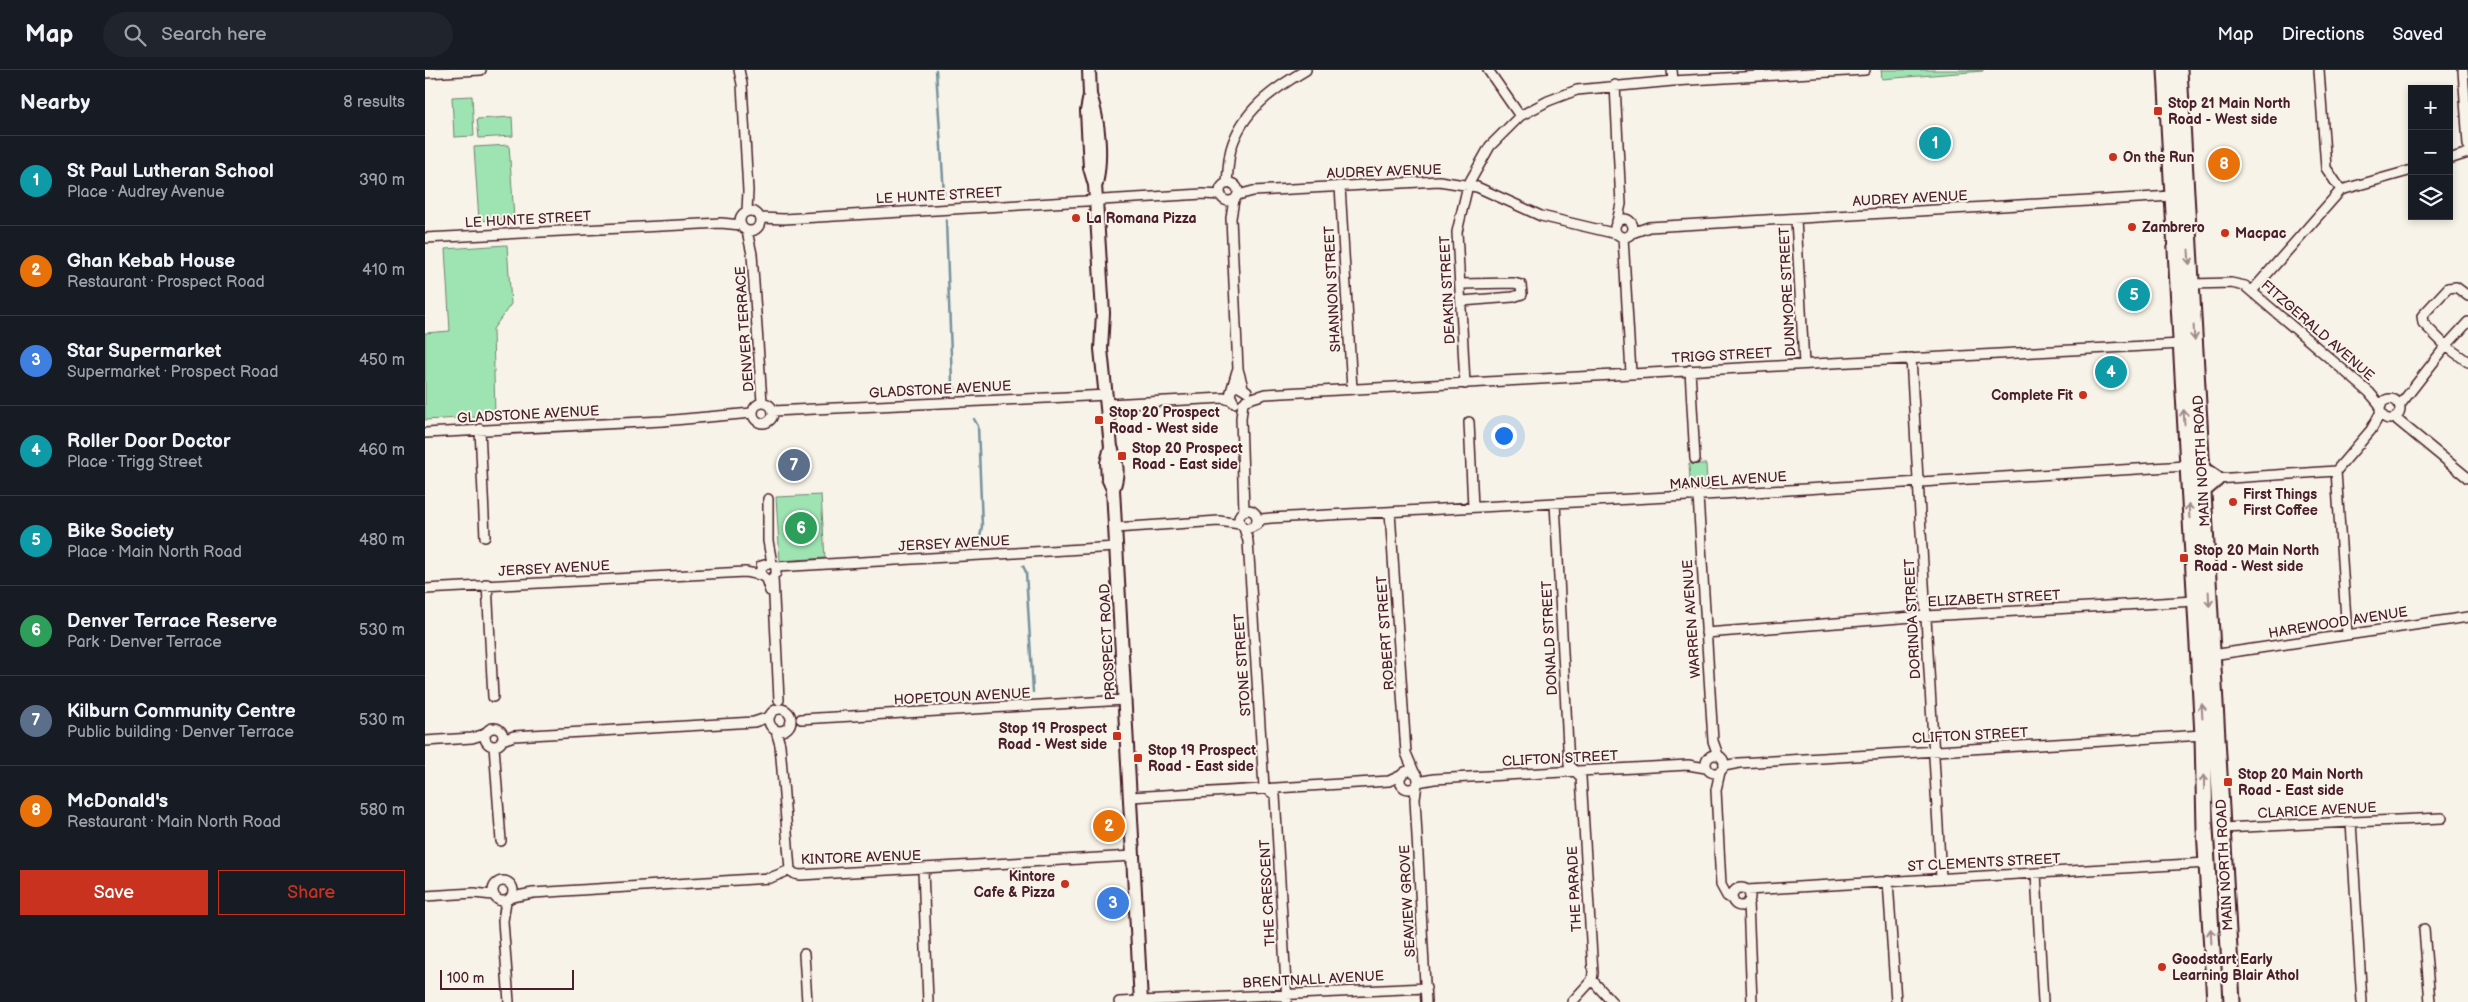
<!DOCTYPE html>
<html lang="en">
<head>
<meta charset="utf-8">
<style>
  :root { --surface:#171b24; --page:#20242c; --text:#f1f3f6; --muted:#9ea1a6; --line:#363941; --accent:#c8321e }
  body { margin:0; font-family:"Balsamiq Sans",sans-serif; background:var(--page); color:var(--text) }
  .controls { position:absolute; right:15px; top:15px; display:grid; overflow:hidden; border-radius:0px; box-shadow:0 2px 8px #0003 }
  .controls button { width:45px; height:45px; display:grid; place-items:center; padding:0; border:0; border-bottom:1px solid var(--line); background:var(--surface); color:var(--text); font:25px sans-serif }
  .scale { position:absolute; left:15px; bottom:12px; width:134px; box-sizing:border-box; padding-left:5px; border:2px solid #4a1f2b; border-top:0; font-size:14px; line-height:18px; white-space:nowrap; color:#4a1f2b; -webkit-text-stroke:4px #f7f3e8; paint-order:stroke }
  .you { position:absolute; left:1078px; top:365px; width:18px; height:18px; margin:-12px; border:4px solid #fff; border-radius:50%; background:#1a73e8; box-shadow:0 0 0 8px #1a73e833 }
  .badge { display:grid; place-items:center; width:32px; height:32px; border-radius:50%; background:var(--accent); color:#fff; font-size:16px; font-weight:700 }
  .pin { position:absolute; translate:-50% -50%; border:2px solid #fff; box-shadow:0 1px 5px #0006 }
  .list { margin:0; padding:0; list-style:none }
  h2 { display:flex; justify-content:space-between; align-items:center; height:65px; margin:0; padding:0 20px; font-size:21px }
  h2 small { font-size:16px; font-weight:400; color:var(--muted) }
  .list li { display:grid; grid-template-columns:32px 1fr auto; gap:15px; align-items:center; box-sizing:border-box; height:90px; padding:0 20px; border-top:1px solid var(--line) }
  .list b { display:block; font-size:19px; white-space:nowrap }
  .list p { margin:0; font-size:16px; white-space:nowrap; color:var(--muted) }
  .list em { font-size:16px; font-style:normal; color:var(--muted) }
  .actions { display:flex; gap:10px; padding:15px 20px }
  .actions a { flex:1; padding:11px 0; border:1px solid var(--accent); border-radius:0px; text-align:center; font-size:18px; color:var(--accent) }
  .actions .main { background:var(--accent); color:#fff }
  .icon { flex:none; width:28px; height:28px; fill:none; stroke:currentColor; stroke-width:2; stroke-linecap:round; stroke-linejoin:round }
  .map { position:relative; flex:none; width:2043px; height:932px; overflow:hidden }
  header { display:flex; align-items:center; gap:30px; box-sizing:border-box; height:70px; padding:0 25px; background:var(--surface); border-bottom:1px solid var(--line) }
  header strong { font-size:24px }
  nav { display:flex; gap:28px; margin-inline-start:auto; font-size:18px }
  .search { width:350px; height:45px; background:var(--page); display:flex; align-items:center; gap:12px; box-sizing:border-box; padding:0 18px; border-radius:28px; color:var(--muted); font-size:19px }
  main { display:flex }
  aside { flex:1; background:var(--surface) }
  .map>svg:first-child { display:block }
  .green { fill:#9ee4b2; stroke:#74826e }
  .lines { fill:none; stroke-linecap:round; stroke-linejoin:round }
  .stream { stroke:#74929f; stroke-width:2.5 }
  .street-casing { stroke:#4a1f2b; stroke-width:12 }
  .secondary-casing { stroke:#4a1f2b; stroke-width:16 }
  .highway-casing { stroke:#4a1f2b; stroke-width:19 }
  .street { stroke:#f7f3e8; stroke-width:9 }
  .secondary { stroke:#f7f3e8; stroke-width:12 }
  .highway { stroke:#f7f3e8; stroke-width:15 }
  .oneway { stroke:#a0898a }
  .poi-dot { fill:#c8321e; stroke:#f7f3e8; stroke-width:2 }
  .labels { text-anchor:middle; stroke-width:4; stroke-linejoin:round; paint-order:stroke }
  .poi-label { font-size:14px; font-weight:bold; fill:#4a1f2b; stroke:#f7f3e8; text-anchor:start }
  .street-label { font-size:14px; fill:#4a1f2b; stroke:#f7f3e8 }
</style>
</head>
<body>
<header>
<strong>Map</strong>
<div class="search"><svg class="icon" aria-label="search" viewBox="0 0 24 24"><circle cx="10" cy="10" r="6"/><path d="M15 15l6 6"/></svg>Search here</div>
<nav><a>Map</a><a>Directions</a><a>Saved</a></nav>
</header>
<main>
<aside>
<h2>Nearby<small>8 results</small></h2>
<ul class="list">
<li><span class="badge" style="background:#0f9aa8">1</span><div><b>St Paul Lutheran School</b><p>Place · Audrey Avenue</p></div><em>390 m</em></li>
<li><span class="badge" style="background:#e8710a">2</span><div><b>Ghan Kebab House</b><p>Restaurant · Prospect Road</p></div><em>410 m</em></li>
<li><span class="badge" style="background:#3f7fe0">3</span><div><b>Star Supermarket</b><p>Supermarket · Prospect Road</p></div><em>450 m</em></li>
<li><span class="badge" style="background:#0f9aa8">4</span><div><b>Roller Door Doctor</b><p>Place · Trigg Street</p></div><em>460 m</em></li>
<li><span class="badge" style="background:#0f9aa8">5</span><div><b>Bike Society</b><p>Place · Main North Road</p></div><em>480 m</em></li>
<li><span class="badge" style="background:#2e9e5b">6</span><div><b>Denver Terrace Reserve</b><p>Park · Denver Terrace</p></div><em>530 m</em></li>
<li><span class="badge" style="background:#5c6f8a">7</span><div><b>Kilburn Community Centre</b><p>Public building · Denver Terrace</p></div><em>530 m</em></li>
<li><span class="badge" style="background:#e8710a">8</span><div><b>McDonald's</b><p>Restaurant · Main North Road</p></div><em>580 m</em></li>
</ul>
<div class="actions"><a class="main">Save</a><a>Share</a></div>
</aside>
<div class="map">
<svg width="2043" height="932" viewBox="0 0 2043 932">
  <rect width="100%" height="100%" fill="#f7f3e8"/>
  <filter id="ink" filterUnits="userSpaceOnUse"><feTurbulence type="fractalNoise" baseFrequency=".02" numOctaves="2"/><feDisplacementMap in="SourceGraphic" scale="10" xChannelSelector="R" yChannelSelector="G"/><feConvolveMatrix kernelMatrix="1 2 1 2 8 2 1 2 1" color-interpolation-filters="sRGB"/></filter>
  <g filter="url(#ink)">
    <path class="green" d="M 1456,0 L 1558,0 L 1558,1 L 1457,9 Z
      M 47,26 L 49,66 L 29,67 L 27,27 Z
      M 87,47 L 88,66 L 54,68 L 52,49 Z
      M 84,75 L 89,148 L 54,151 L 49,77 Z
      M 82,175 L 86,234 L 68,259 L 70,346 L 0,350 L 0,263 L 25,261 L 20,179 Z
      M 1281,394 L 1282,412 L 1265,413 L 1264,394 Z
      M 396,425 L 400,488 L 355,491 L 351,427 Z"/>
    <g class="lines">
      <path class="stream" d="M 511,0 L 519,124
        M 521,150 L 527,312 L 530,319
        M 549,349 L 553,356 L 557,456 L 555,466 L 559,472
        M 598,496 L 601,502 L 608,622"/>
      <defs>
        <path id="street" d="M 314,0 L 317,14 L 323,121 L 322,141
          M 1063,0 L 1095,46
          M 1247,0 L 1248,11
          M 1894,0 L 1901,98 L 1916,120
          M 2038,0 L 2043,75
          M 0,3 L 56,0
          M 1190,15 L 1196,134 L 1192,152
          M 2024,89 L 2043,83
          M795 122a9 9 0 1 1 18 0a9 9 0 1 1-18 0Z
          M 802,114 C 803,103 803,90 806,79 C 817,41 848,19 881,0
          M 915,116 L 927,319
          M 813,125 L 828,121 L 1014,111 L 1052,117 L 1116,146 L 1192,164
          M 809,130 L 806,148 L 813,299 L 818,317
          M315 151a10 10 0 1 1 20 0a10 10 0 1 1-20 0Z
          M 335,148 L 359,149 L 778,124 L 796,125
          M1190 158a9 9 0 1 1 18 0a9 9 0 1 1-18 0Z
          M 1371,149 L 1379,294
          M 322,161 L 327,184 L 337,332
          M 1207,163 L 1224,157 L 1747,126
          M 1198,167 L 1206,303
          M 0,168 L 296,153 L 316,155
          M 1036,214 L 1089,213 L 1096,215 L 1097,224 L 1088,227 L 1037,231
          M 1766,214 L 1806,213 L 1820,216 L 1944,322 L 1956,336
          M 1827,221 L 1916,120 L 1987,100
          M 2043,226 L 2031,217 L 2023,218 L 1997,246 L 1998,253 L 2021,276 L 2043,292
          M 1486,288 L 1516,808
          M 1265,300 L 1270,389
          M 1040,314 L 1032,162 L 1043,115 L 1065,76 L 1095,46 L 1123,31 L 1152,20 L 1248,11 L 1440,0
          M 808,318 L 814,316 L 822,321
          M1955 339a10 10 0 1 1 20 0a10 10 0 1 1-20 0Z
          M 821,330 L 840,324 L 1756,274
          M328 343a10 10 0 1 1 20 0a10 10 0 1 1-20 0Z
          M 809,333 L 805,325 L 812,301
          M 818,333 L 816,348 L 819,441
          M 683,334 L 799,328 L 807,331
          M 1975,335 L 2021,276 L 2043,252
          M 348,341 L 682,325
          M 1970,348 L 2043,408
          M 1044,352 L 1048,437
          M 55,359 L 60,467
          M 0,363 L 238,351 L 327,343
          M 1911,401 L 1922,564
          M 1791,409 L 1911,401 L 1946,360 L 1956,342
          M 1273,426 L 1288,671 L 1293,685
          M 343,429 L 343,471 L 347,493
          M 1130,433 L 1144,695 L 1156,707 L 1168,903 L 1167,910 L 1147,932
          M814 449a9 9 0 1 1 18 0a9 9 0 1 1-18 0Z
          M 965,442 L 981,683 L 989,702
          M 831,455 L 837,449 L 846,448 L 1263,426 L 1761,396
          M 690,458 L 794,451 L 815,454
          M 819,458 L 823,471 L 839,717 L 850,725 L 862,932
          M 351,497 L 691,477
          M 348,507 L 354,630
          M 62,514 L 68,627
          M 0,519 L 320,502 L 336,505
          M 345,521 L 341,509 L 336,505 L 336,496 L 347,493 L 351,497 L 351,503
          M 1281,563 L 1501,546 L 1770,531
          M 1787,585 L 2043,547
          M344 650a11 11 0 1 1 22 0a11 11 0 1 1-22 0Z
          M 376,649 L 700,630
          M60 667a9 9 0 1 1 18 0a9 9 0 1 1-18 0Z
          M 351,661 L 355,675 L 365,800
          M 77,670 L 89,666 L 329,652 L 344,647
          M 0,671 L 47,668 L 60,664
          M 69,676 L 76,771
          M1281 694a9 9 0 1 1 18 0a9 9 0 1 1-18 0Z
          M 1299,696 L 1314,693 L 1778,665
          M975 710a9 9 0 1 1 18 0a9 9 0 1 1-18 0Z
          M 1295,702 L 1291,720 L 1296,815 L 1302,826 L 1308,830
          M 993,712 L 1009,709 L 1263,695 L 1281,698
          M 992,714 L 990,729 L 1001,932
          M 706,727 L 964,711 L 977,705
          M 1926,752 L 1937,932
          M 1797,758 L 2017,748
          M 498,799 L 503,932
          M 1611,803 L 1618,932
          M68 821a10 10 0 1 1 20 0a10 10 0 1 1-20 0Z
          M 1463,811 L 1471,932
          M1307 827a9 9 0 1 1 18 0a9 9 0 1 1-18 0Z
          M 1322,820 L 1782,793
          M 0,826 L 49,823 L 68,825
          M 87,827 L 108,823 L 345,808 L 365,800 L 370,804 L 375,805 L 708,786
          M 81,831 L 78,851 L 84,932
          M 1323,832 L 1327,932
          M 1999,859 L 2005,932
          M 379,884 L 382,932
          M 1167,910 L 1187,932
          M 694,932 L 1001,918"/>
        <path id="secondary" d="M 664,0 L 665,25 L 662,41 L 665,98 L 670,115 L 671,130 L 678,243 L 676,279 L 686,377 L 682,393 L 683,408 L 688,419 L 716,932
          M 665,25 C 674,52 677,86 671,114
          M 686,377 C 692,393 694,403 688,419"/>
        <path id="highway" d="M 1741,0 L 1778,665 L 1780,759 L 1790,932
          M 1754,0 L 1807,932
          M 1776,399 L 1791,409 L 1778,420"/>
      </defs>
      <use href="#street" class="street-casing"/>
      <use href="#secondary" class="secondary-casing"/>
      <use href="#highway" class="highway-casing"/>
      <use href="#street" class="street"/>
      <use href="#secondary" class="secondary"/>
      <use href="#highway" class="highway"/>
    </g>
    <defs><path id="oneway-shaft" d="M-6 0H5M1.5-3L5.5 0L1.5 3" fill="none" stroke-width="1.6" stroke-linecap="round" stroke-linejoin="round" transform="scale(1.25)"/></defs>
    <g class="oneway">
      <use href="#oneway-shaft" transform="translate(1764 187) rotate(86)"/>
      <use href="#oneway-shaft" transform="translate(1769 263) rotate(87)"/>
      <use href="#oneway-shaft" transform="translate(1759 347) rotate(-93)"/>
      <use href="#oneway-shaft" transform="translate(1764 441) rotate(-94)"/>
      <use href="#oneway-shaft" transform="translate(1784 529) rotate(87)"/>
      <use href="#oneway-shaft" transform="translate(1777 641) rotate(-93)"/>
      <use href="#oneway-shaft" transform="translate(1779 712) rotate(-91)"/>
      <use href="#oneway-shaft" transform="translate(1786 866) rotate(-93)"/>
    </g>
  </g>
  <g class="poi-dot">
    <rect x="1728" y="36" width="10" height="10" rx="2.5"/>
    <circle cx="1688" cy="87" r="5"/>
    <circle cx="651" cy="148" r="5"/>
    <circle cx="1707" cy="157" r="5"/>
    <circle cx="1800" cy="163" r="5"/>
    <circle cx="1658" cy="325" r="5"/>
    <rect x="669" y="345" width="10" height="10" rx="2.5"/>
    <rect x="692" y="381" width="10" height="10" rx="2.5"/>
    <circle cx="1808" cy="432" r="5"/>
    <rect x="1754" y="483" width="10" height="10" rx="2.5"/>
    <rect x="687" y="661" width="10" height="10" rx="2.5"/>
    <rect x="708" y="683" width="10" height="10" rx="2.5"/>
    <rect x="1798" y="707" width="10" height="10" rx="2.5"/>
    <circle cx="640" cy="814" r="5"/>
    <circle cx="1737" cy="897" r="5"/>
  </g>
  <g class="labels">
    <g class="poi-label">
      <text x="1743" y="38">Stop 21 Main North<tspan x="1743" dy="16">Road - West side</tspan></text>
      <text x="1698" y="92">On the Run</text>
      <text x="661" y="153">La Romana Pizza</text>
      <text x="1717" y="162">Zambrero</text>
      <text x="1810" y="168">Macpac</text>
      <text x="1648" y="330" text-anchor="end">Complete Fit</text>
      <text x="684" y="347">Stop 20 Prospect<tspan x="684" dy="16">Road - West side</tspan></text>
      <text x="707" y="383">Stop 20 Prospect<tspan x="707" dy="16">Road - East side</tspan></text>
      <text x="1818" y="429">First Things<tspan x="1818" dy="16">First Coffee</tspan></text>
      <text x="1769" y="485">Stop 20 Main North<tspan x="1769" dy="16">Road - West side</tspan></text>
      <text x="682" y="663" text-anchor="end">Stop 19 Prospect<tspan x="682" dy="16">Road - West side</tspan></text>
      <text x="723" y="685">Stop 19 Prospect<tspan x="723" dy="16">Road - East side</tspan></text>
      <text x="1813" y="709">Stop 20 Main North<tspan x="1813" dy="16">Road - East side</tspan></text>
      <text x="630" y="811" text-anchor="end">Kintore<tspan x="630" dy="16">Cafe &amp; Pizza</tspan></text>
      <text x="1747" y="894">Goodstart Early<tspan x="1747" dy="16">Learning Blair Athol</tspan></text>
    </g>
    <g class="street-label">
      <text transform="translate(959 101) rotate(-2)" y="5">AUDREY AVENUE</text>
      <text transform="translate(514 125) rotate(-3)" y="5">LE HUNTE STREET</text>
      <text transform="translate(1485 128) rotate(-3)" y="5">AUDREY AVENUE</text>
      <text transform="translate(103 149) rotate(-3)" y="5">LE HUNTE STREET</text>
      <text transform="translate(907 219) rotate(-93)" y="5">SHANNON STREET</text>
      <text transform="translate(1022 220) rotate(-93)" y="5">DEAKIN STREET</text>
      <text transform="translate(1362 222) rotate(-93)" y="5">DUNMORE STREET</text>
      <text transform="translate(319 259) rotate(-94)" y="5">DENVER TERRACE</text>
      <text transform="translate(1893 260) rotate(41)" y="5">FITZGERALD AVENUE</text>
      <text transform="translate(1297 285) rotate(-3)" y="5">TRIGG STREET</text>
      <text transform="translate(515 319) rotate(-3)" y="5">GLADSTONE AVENUE</text>
      <text transform="translate(103 344) rotate(-3)" y="5">GLADSTONE AVENUE</text>
      <text transform="translate(1776 391) rotate(-93)" y="5">MAIN NORTH ROAD</text>
      <text transform="translate(1303 410) rotate(-4)" y="5">MANUEL AVENUE</text>
      <text transform="translate(529 473) rotate(-3)" y="5">JERSEY AVENUE</text>
      <text transform="translate(129 498) rotate(-3)" y="5">JERSEY AVENUE</text>
      <text transform="translate(1569 528) rotate(-3)" y="5">ELIZABETH STREET</text>
      <text transform="translate(1266 549) rotate(-94)" y="5">WARREN AVENUE</text>
      <text transform="translate(1487 549) rotate(-93)" y="5">DORINDA STREET</text>
      <text transform="translate(1913 552) rotate(-9)" y="5">HAREWOOD AVENUE</text>
      <text transform="translate(960 563) rotate(-94)" y="5">ROBERT STREET</text>
      <text transform="translate(1124 568) rotate(-93)" y="5">DONALD STREET</text>
      <text transform="translate(682 572) rotate(-93)" y="5">PROSPECT ROAD</text>
      <text transform="translate(817 595) rotate(-94)" y="5">STONE STREET</text>
      <text transform="translate(537 626) rotate(-3)" y="5">HOPETOUN AVENUE</text>
      <text transform="translate(1545 665) rotate(-3)" y="5">CLIFTON STREET</text>
      <text transform="translate(1135 688) rotate(-3)" y="5">CLIFTON STREET</text>
      <text transform="translate(1892 740) rotate(-3)" y="5">CLARICE AVENUE</text>
      <text transform="translate(436 787) rotate(-2)" y="5">KINTORE AVENUE</text>
      <text transform="translate(1559 792) rotate(-3)" y="5">ST CLEMENTS STREET</text>
      <text transform="translate(1799 795) rotate(-93)" y="5">MAIN NORTH ROAD</text>
      <text transform="translate(1149 819) rotate(-93)" y="5">THE PARADE</text>
      <text transform="translate(842 823) rotate(-93)" y="5">THE CRESCENT</text>
      <text transform="translate(982 831) rotate(-93)" y="5">SEAVIEW GROVE</text>
      <text transform="translate(888 909) rotate(-3)" y="5">BRENTNALL AVENUE</text>
    </g>
  </g>
</svg>
<div class="controls">
<button>+</button>
<button>−</button>
<button><svg class="icon" aria-label="layers" viewBox="0 0 24 24"><path d="M12 4l9 5-9 5-9-5zM3 14l9 5 9-5"/></svg></button>
</div>
<div class="scale">100 m</div>
<div class="you"></div>
<div class="pin badge" style="left:1510px;top:73px;background:#0f9aa8">1</div>
<div class="pin badge" style="left:684px;top:756px;background:#e8710a">2</div>
<div class="pin badge" style="left:688px;top:833px;background:#3f7fe0">3</div>
<div class="pin badge" style="left:1686px;top:302px;background:#0f9aa8">4</div>
<div class="pin badge" style="left:1709px;top:225px;background:#0f9aa8">5</div>
<div class="pin badge" style="left:376px;top:458px;background:#2e9e5b">6</div>
<div class="pin badge" style="left:369px;top:395px;background:#5c6f8a">7</div>
<div class="pin badge" style="left:1799px;top:94px;background:#e8710a">8</div>
</div>
</main>
</body>
</html>
